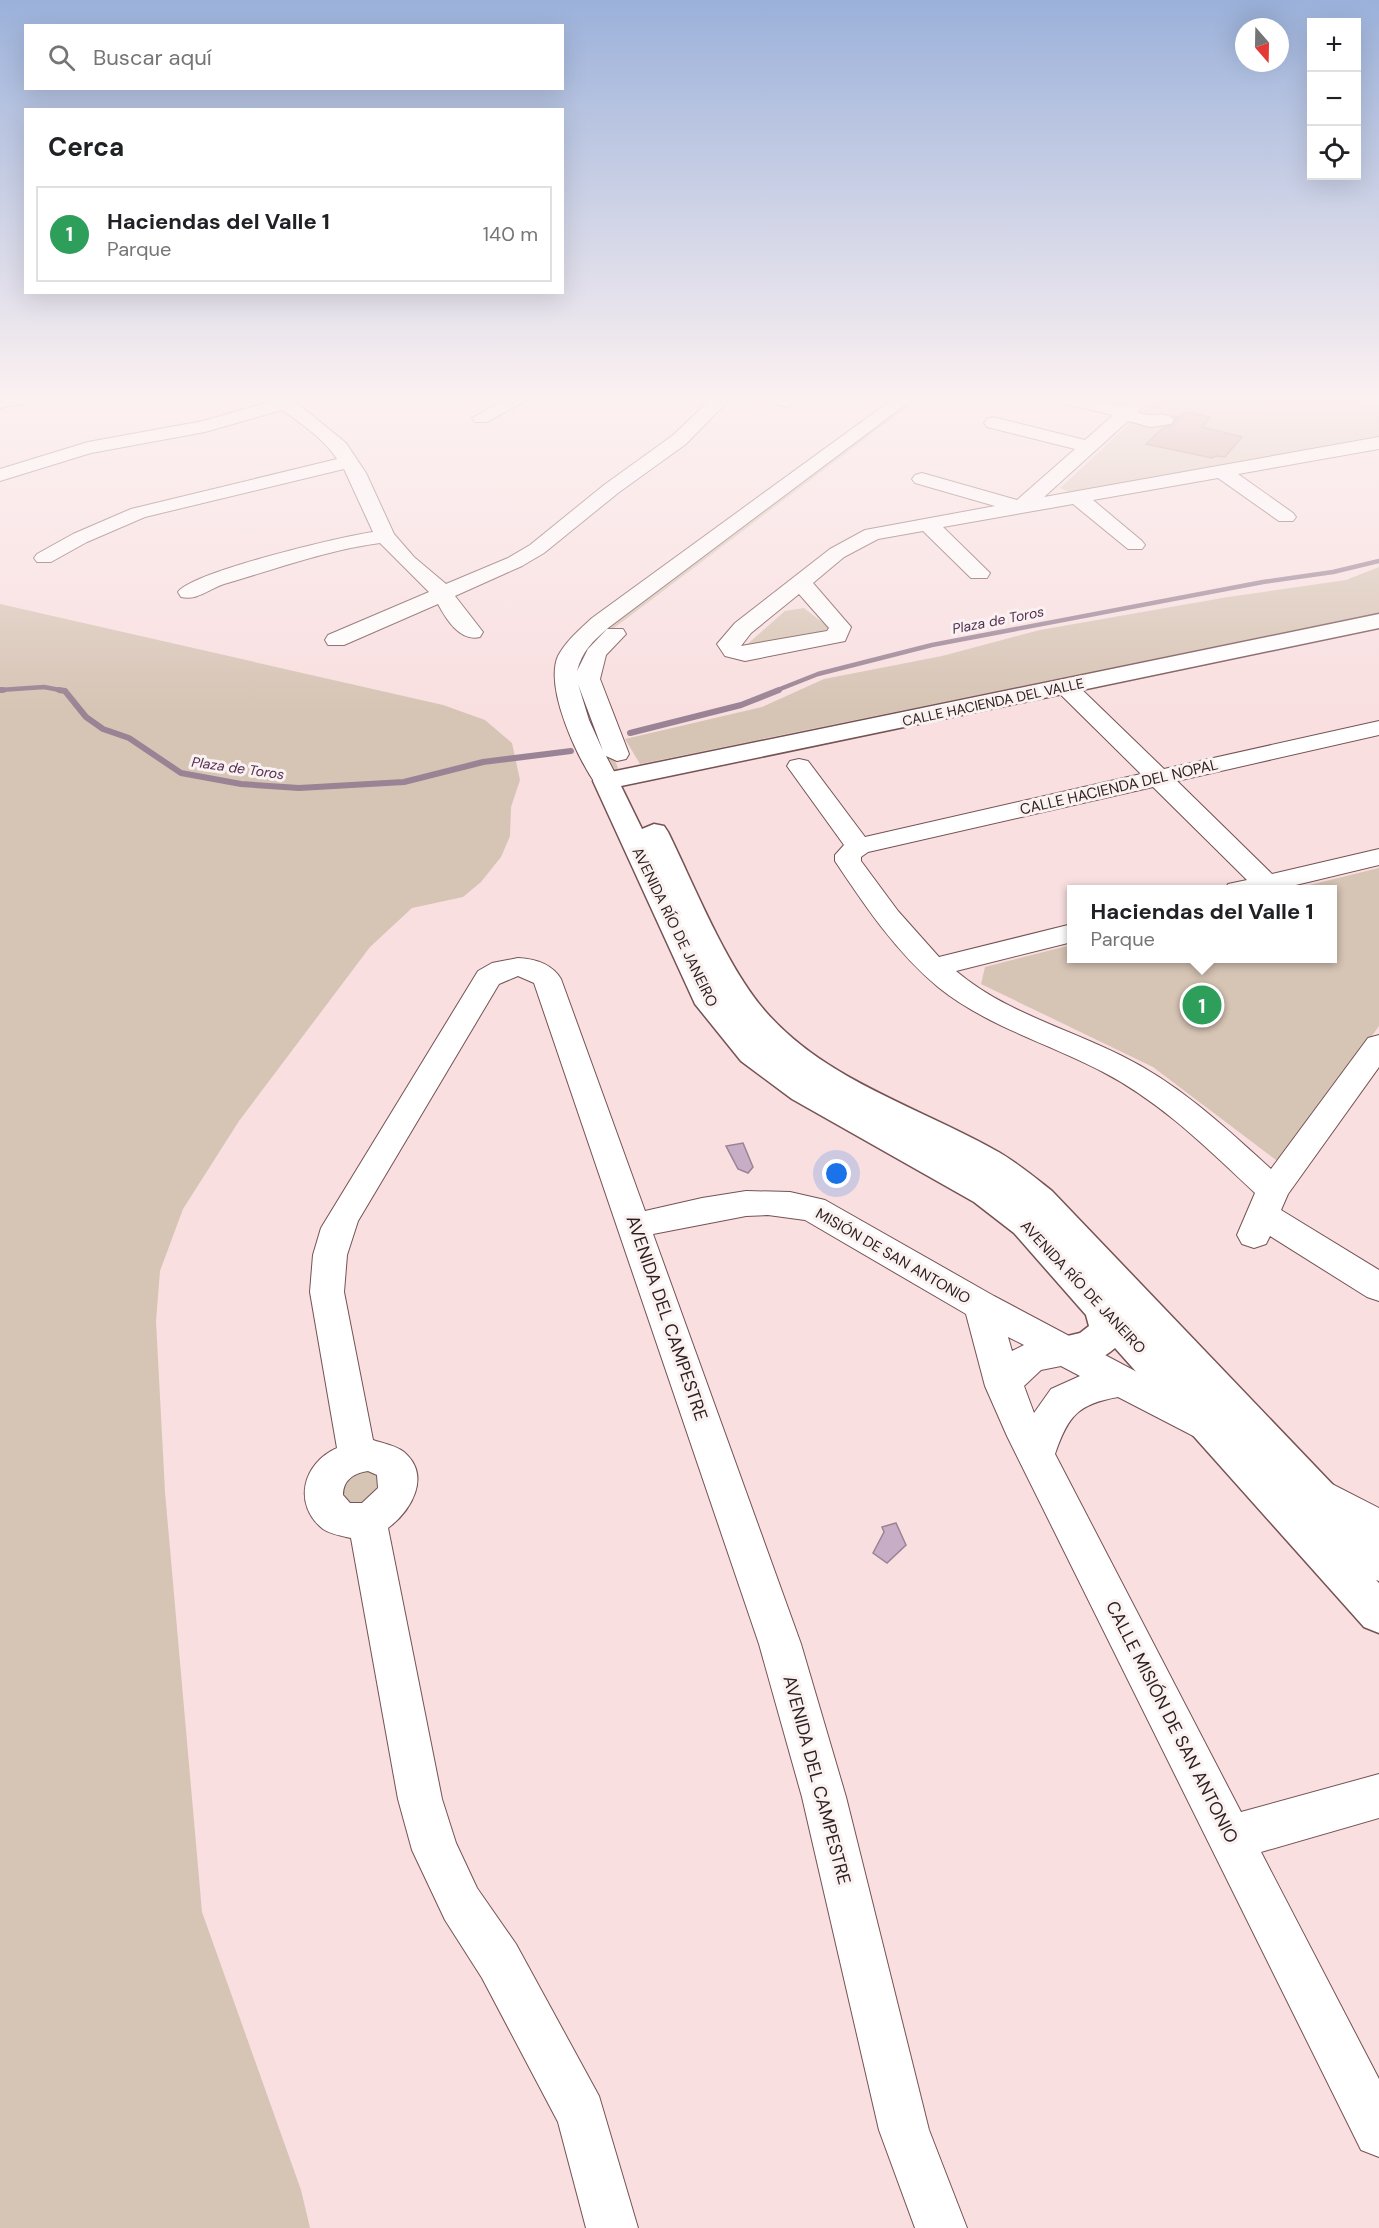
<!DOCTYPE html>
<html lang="es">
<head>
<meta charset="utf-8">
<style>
  :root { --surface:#fff; --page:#f6f6f6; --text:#202124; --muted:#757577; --line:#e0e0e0; --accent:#56912f }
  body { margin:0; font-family:"DM Sans",sans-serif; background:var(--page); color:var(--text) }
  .controls { position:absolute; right:18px; top:18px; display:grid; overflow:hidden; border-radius:0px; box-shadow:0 6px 24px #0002 }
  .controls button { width:54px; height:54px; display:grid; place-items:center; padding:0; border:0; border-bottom:2px solid var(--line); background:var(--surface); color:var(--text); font:30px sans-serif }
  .compass { position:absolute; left:1235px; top:18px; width:54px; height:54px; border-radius:50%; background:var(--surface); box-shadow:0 6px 24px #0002; rotate:160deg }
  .you { position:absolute; left:837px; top:1174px; width:21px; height:21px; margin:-15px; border:4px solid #fff; border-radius:50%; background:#1a73e8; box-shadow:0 0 0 9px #1a73e833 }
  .badge { display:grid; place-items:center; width:39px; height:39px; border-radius:50%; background:var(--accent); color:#fff; font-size:20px; font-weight:700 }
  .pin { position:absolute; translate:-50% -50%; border:3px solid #fff; box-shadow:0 2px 6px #0006 }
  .popup { position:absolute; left:1067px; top:885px; width:270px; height:78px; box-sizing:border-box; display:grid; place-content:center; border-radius:0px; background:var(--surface); filter:drop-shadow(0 2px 4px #0005); font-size:20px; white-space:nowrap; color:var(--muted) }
  .popup b { font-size:22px; color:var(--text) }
  .popup::after { content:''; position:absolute; left:50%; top:100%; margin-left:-12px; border:12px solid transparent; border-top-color:var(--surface) }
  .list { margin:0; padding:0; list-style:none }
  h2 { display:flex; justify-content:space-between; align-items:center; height:78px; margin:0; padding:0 24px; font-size:26px }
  h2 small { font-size:20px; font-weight:400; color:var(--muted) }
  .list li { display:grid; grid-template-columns:39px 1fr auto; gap:18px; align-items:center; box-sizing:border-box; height:96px; margin:0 12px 12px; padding:0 12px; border:2px solid var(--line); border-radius:0px }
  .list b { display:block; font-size:22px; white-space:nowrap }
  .list p { margin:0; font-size:20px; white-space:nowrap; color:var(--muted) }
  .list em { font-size:20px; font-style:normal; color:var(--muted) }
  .icon { flex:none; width:33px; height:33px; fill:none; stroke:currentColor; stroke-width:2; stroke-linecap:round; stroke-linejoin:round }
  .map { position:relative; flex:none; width:1379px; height:2228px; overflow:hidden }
  .search { position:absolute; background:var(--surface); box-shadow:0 6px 24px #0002; left:24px; top:24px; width:540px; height:66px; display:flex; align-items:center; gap:15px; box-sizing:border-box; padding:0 21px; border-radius:0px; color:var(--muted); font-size:22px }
  .panel { position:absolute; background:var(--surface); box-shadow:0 6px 24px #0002; left:24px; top:108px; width:540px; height:186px; border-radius:0px }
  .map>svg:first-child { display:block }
  .green { fill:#d6c4b4 }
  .water { fill:#c7adc6; stroke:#9a8394; stroke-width:1.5 }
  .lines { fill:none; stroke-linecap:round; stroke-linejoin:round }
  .stream-far1 { stroke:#9a8394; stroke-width:4.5 }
  .stream { stroke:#9a8394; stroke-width:6 }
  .building { fill:#c49e92; stroke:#a48074; stroke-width:1.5 }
  .minor-casing { stroke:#765254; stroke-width:2 }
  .major-casing { stroke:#765254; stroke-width:3 }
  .minor { fill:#fff; fill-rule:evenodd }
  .major { fill:#fff; fill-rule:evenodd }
  .labels { text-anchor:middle; stroke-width:6; stroke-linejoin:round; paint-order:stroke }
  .far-water-label { font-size:14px; font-style:italic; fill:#532f53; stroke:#faf1f1 }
  .far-street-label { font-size:14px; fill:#302021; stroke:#faf1f1 }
  .street-label { font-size:15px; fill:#302021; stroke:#faf1f1 }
  .near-street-label { font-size:18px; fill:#302021; stroke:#faf1f1 }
</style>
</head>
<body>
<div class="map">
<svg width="1379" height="2228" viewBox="0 0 1379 2228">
  <rect width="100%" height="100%" fill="#f9dfe0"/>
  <path class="green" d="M 911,399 L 918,399 L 606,634 L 583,682 L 618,768 L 617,773 L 611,772 L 573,679 L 585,646 L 714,544 Z
    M 1156,399 L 1357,399 L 1379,404 L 1379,439 L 1086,492 L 1069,492 L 1060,488 Z
    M 1379,567 L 1379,613 L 640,764 L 625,739 L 762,707 L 824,679 L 942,656 L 1040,630 L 1228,597 L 1346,580 Z
    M 0,604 L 443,705 L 485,720 L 512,743 L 520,780 L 511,807 L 510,836 L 501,857 L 481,882 L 463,897 L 412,908 L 370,947 L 239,1121 L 183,1209 L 160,1271 L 156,1321 L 165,1492 L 202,1912 L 301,2190 L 310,2228 L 0,2228 Z
    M 804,608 L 832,630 L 743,648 L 785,611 Z
    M 1379,868 L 1379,1026 L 1280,1163 L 1153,1067 L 981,984 L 985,967 L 1071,945 L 1072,958 L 1332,958 L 1332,890 L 1293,889 Z
    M 363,1468 L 376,1472 L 383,1483 L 373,1501 L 352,1506 L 342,1500 L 340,1482 Z"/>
  <path class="water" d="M 743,1143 L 753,1167 L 748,1173 L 738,1169 L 726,1146 Z
    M 896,1523 L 906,1545 L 887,1563 L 873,1553 L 884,1532 L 882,1527 Z"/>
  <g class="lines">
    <path class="stream-far1" d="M 0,690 L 44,687 L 65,691
      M 775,691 L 818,674 L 932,645 L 1263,582 L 1333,572 L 1379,561"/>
    <path class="stream" d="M 0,690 L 3,690
      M 59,690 L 65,691 L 86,717 L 103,729 L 129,738 L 181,773 L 241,784 L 299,788 L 404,782 L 483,762 L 571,751
      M 630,733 L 741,705 L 779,690"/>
  </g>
  <path class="building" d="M 1186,412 L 1210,417 L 1202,427 L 1242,437 L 1225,457 L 1216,456 L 1212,458 L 1146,444 L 1163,428 L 1173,425 L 1176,420 L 1174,416 L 1179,417 Z"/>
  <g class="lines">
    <defs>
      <path id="minor" d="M 0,399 L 30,399 L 27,403 L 0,408 Z
        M 270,399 L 292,399 L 346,443 L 366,473 L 394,534 L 414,557 L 446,584 L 508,558 L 530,545 L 604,485 L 672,436 L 711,399 L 730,399 L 686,444 L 618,493 L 544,553 L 522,566 L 455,596 L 483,632 L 480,637 C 460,642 446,619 438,604 L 344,645 L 328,645 L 325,640 L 328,635 L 429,592 L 380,543 C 327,550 276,569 224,584 C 209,589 197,601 181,597 L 178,592 C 192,572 343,536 373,532 L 344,469 L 145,517 L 87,542 L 51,562 L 37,562 L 34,558 L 37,554 L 73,534 L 131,509 L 337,459 C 324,439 302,424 282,410 L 205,432 L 91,453 L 0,481 L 0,469 L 88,442 L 203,421 L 272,401 Z
        M 506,399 L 529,399 L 487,422 L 475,422 L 472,418 Z
        M 769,399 L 794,399 L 796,402 L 787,407 L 772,403 Z
        M 893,399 L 913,399 L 608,628 C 593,641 582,651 577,671 L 588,649 L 607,629 L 623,629 L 626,634 L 606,655 L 600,679 L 629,754 L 626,759 L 617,761 L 606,756 L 619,781 L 615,786 L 606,789 L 597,786 C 578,759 544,688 558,656 C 566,641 580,629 592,618 ZM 578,684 L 603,751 L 589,720 Z
        M 1058,399 L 1090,399 L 1123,406 L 1132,399 L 1151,399 L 1138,412 C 1150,419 1166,410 1174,420 L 1171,424 L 1151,427 L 1128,421 L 1044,497 L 1379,437 L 1379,449 L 1238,474 L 1293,513 L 1296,517 L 1293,521 L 1279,521 L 1218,478 L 1093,500 L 1142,541 L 1145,545 L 1142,549 L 1128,549 L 1073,504 L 943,527 L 990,573 L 987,578 L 971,578 L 923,531 L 878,539 L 844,557 L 813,583 L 851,627 L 845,641 L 745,661 L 725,656 L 717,644 L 735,623 L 830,549 L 865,530 L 995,506 L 915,483 L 912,479 L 915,475 L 922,473 L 1017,500 L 1075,449 L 987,427 L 984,423 L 987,419 L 993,417 L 1085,440 L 1113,415 L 1061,403 ZM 799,594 L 829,628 L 827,631 L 741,646 L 751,633 Z
        M 1066,680 L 1074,682 L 1164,769 L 1379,721 L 1379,735 L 1177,781 L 1272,874 L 1379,849 L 1379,865 L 1275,890 L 1225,890 L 1228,884 L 1247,880 L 1153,787 L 868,852 L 861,857 L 861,861 L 898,911 L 939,957 L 1072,924 L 1072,942 L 956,971 C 1004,1012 1067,1028 1122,1056 C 1179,1084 1225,1127 1271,1169 L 1368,1038 L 1379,1035 L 1379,1067 L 1288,1194 L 1281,1210 L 1379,1270 L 1379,1301 L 1367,1297 L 1270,1236 L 1266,1244 L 1254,1248 L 1242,1244 L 1237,1235 L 1255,1193 C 1208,1149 1161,1102 1103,1072 C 1048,1043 986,1026 938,987 C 896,952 865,906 835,861 L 835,855 L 844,845 L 787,766 L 790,761 L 799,759 L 808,761 L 865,837 L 1141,774 L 1058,692 L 1054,687 L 1058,682 Z
        M 518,958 C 536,959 552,964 561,979 L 645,1211 L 702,1198 L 746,1191 L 790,1192 L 825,1200 L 994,1296 L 1218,1415 L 1224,1426 L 1218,1437 L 1205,1442 L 1118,1397 C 1078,1404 1068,1416 1055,1454 L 1241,1812 L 1379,1774 L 1379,1818 L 1261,1852 L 1379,2079 L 1379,2157 L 1361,2150 L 1007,1436 L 985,1386 L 966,1314 L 805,1220 L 768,1215 L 746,1216 L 653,1234 L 801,1644 L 846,1797 L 929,2130 L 967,2228 L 915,2228 L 879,2130 L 802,1797 L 759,1644 L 534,983 L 518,976 L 499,984 L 358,1221 L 347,1255 L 344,1292 L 373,1440 C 382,1443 397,1446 404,1452 C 432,1476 411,1511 388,1528 L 442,1799 L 456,1843 L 477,1888 L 516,1944 L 599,2096 L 638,2228 L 586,2228 L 558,2122 L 482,1978 L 445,1920 L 412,1850 L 398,1799 L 351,1538 C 342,1536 330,1534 323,1529 C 292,1504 303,1463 337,1448 L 310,1292 L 313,1255 L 321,1228 L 478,971 L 492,963 ZM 1008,1337 L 1024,1345 L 1012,1351 ZM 1061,1366 L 1080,1376 L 1051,1389 L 1034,1413 L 1024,1386 L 1041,1370 ZM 368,1471 L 377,1475 L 378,1488 L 362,1503 L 350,1503 L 343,1495 C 343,1480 354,1473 368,1471 Z
        M 1330,1483 L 1379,1508 L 1379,1545 L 1316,1512 L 1311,1500 L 1316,1488 Z"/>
      <path id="major" d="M 1379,614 L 1379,628 L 621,786 L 642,829 L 654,824 L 664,826 L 668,832 C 695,887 726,966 765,1011 C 825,1080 916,1106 993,1149 C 1014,1160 1033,1176 1052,1191 L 1379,1533 L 1379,1581 L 1376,1580 L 1379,1583 L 1379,1633 L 1364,1627 L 1115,1348 C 1099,1363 1071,1369 1051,1362 L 1045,1351 L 1051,1340 L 1080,1333 L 1089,1326 L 1086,1315 L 1014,1233 L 974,1202 L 792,1099 L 741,1061 L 695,1004 L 593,781 L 597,775 L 606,773 Z"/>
    </defs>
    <use href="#minor" class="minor-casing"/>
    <use href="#major" class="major-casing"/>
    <use href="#minor" class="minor"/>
    <use href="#major" class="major"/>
  </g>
  <linearGradient id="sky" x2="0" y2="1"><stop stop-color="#9bb1da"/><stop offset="0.56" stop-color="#fcf1f1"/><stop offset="1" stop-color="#fcf1f1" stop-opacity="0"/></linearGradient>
  <rect width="1379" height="711" fill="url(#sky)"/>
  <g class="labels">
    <g class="far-water-label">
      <text transform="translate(998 620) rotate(-11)" y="5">Plaza de Toros</text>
      <text transform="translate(238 768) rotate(8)" y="5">Plaza de Toros</text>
    </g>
    <g class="far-street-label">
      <text transform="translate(993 702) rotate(-12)" y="5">CALLE HACIENDA DEL VALLE</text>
    </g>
    <g class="street-label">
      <text transform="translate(1119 787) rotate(-13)" y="5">CALLE HACIENDA DEL NOPAL</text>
      <text transform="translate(675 927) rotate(64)" y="5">AVENIDA RÍO DE JANEIRO</text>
      <text transform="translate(893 1256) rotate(30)" y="5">MISIÓN DE SAN ANTONIO</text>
      <text transform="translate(1083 1287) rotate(47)" y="5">AVENIDA RÍO DE JANEIRO</text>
    </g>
    <g class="near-street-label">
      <text transform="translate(667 1318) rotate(71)" y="6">AVENIDA DEL CAMPESTRE</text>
      <text transform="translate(1172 1722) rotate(63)" y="6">CALLE MISIÓN DE SAN ANTONIO</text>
      <text transform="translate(817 1780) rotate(75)" y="6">AVENIDA DEL CAMPESTRE</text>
    </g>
  </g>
</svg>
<div class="controls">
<button>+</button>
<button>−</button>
<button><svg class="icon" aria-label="locate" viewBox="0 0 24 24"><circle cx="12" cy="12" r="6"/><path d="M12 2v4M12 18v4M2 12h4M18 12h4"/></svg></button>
</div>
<svg class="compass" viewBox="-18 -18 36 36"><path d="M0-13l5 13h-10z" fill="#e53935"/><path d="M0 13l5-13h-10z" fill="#757577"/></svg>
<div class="you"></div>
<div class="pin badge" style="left:1202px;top:1005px;background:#2e9e5b">1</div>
<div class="popup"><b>Haciendas del Valle 1</b>Parque</div>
<div class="search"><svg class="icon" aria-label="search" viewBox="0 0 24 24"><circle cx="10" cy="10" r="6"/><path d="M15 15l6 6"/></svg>Buscar aquí</div>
<section class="panel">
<h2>Cerca<small></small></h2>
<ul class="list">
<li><span class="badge" style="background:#2e9e5b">1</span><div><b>Haciendas del Valle 1</b><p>Parque</p></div><em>140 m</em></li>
</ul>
</section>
</div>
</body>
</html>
